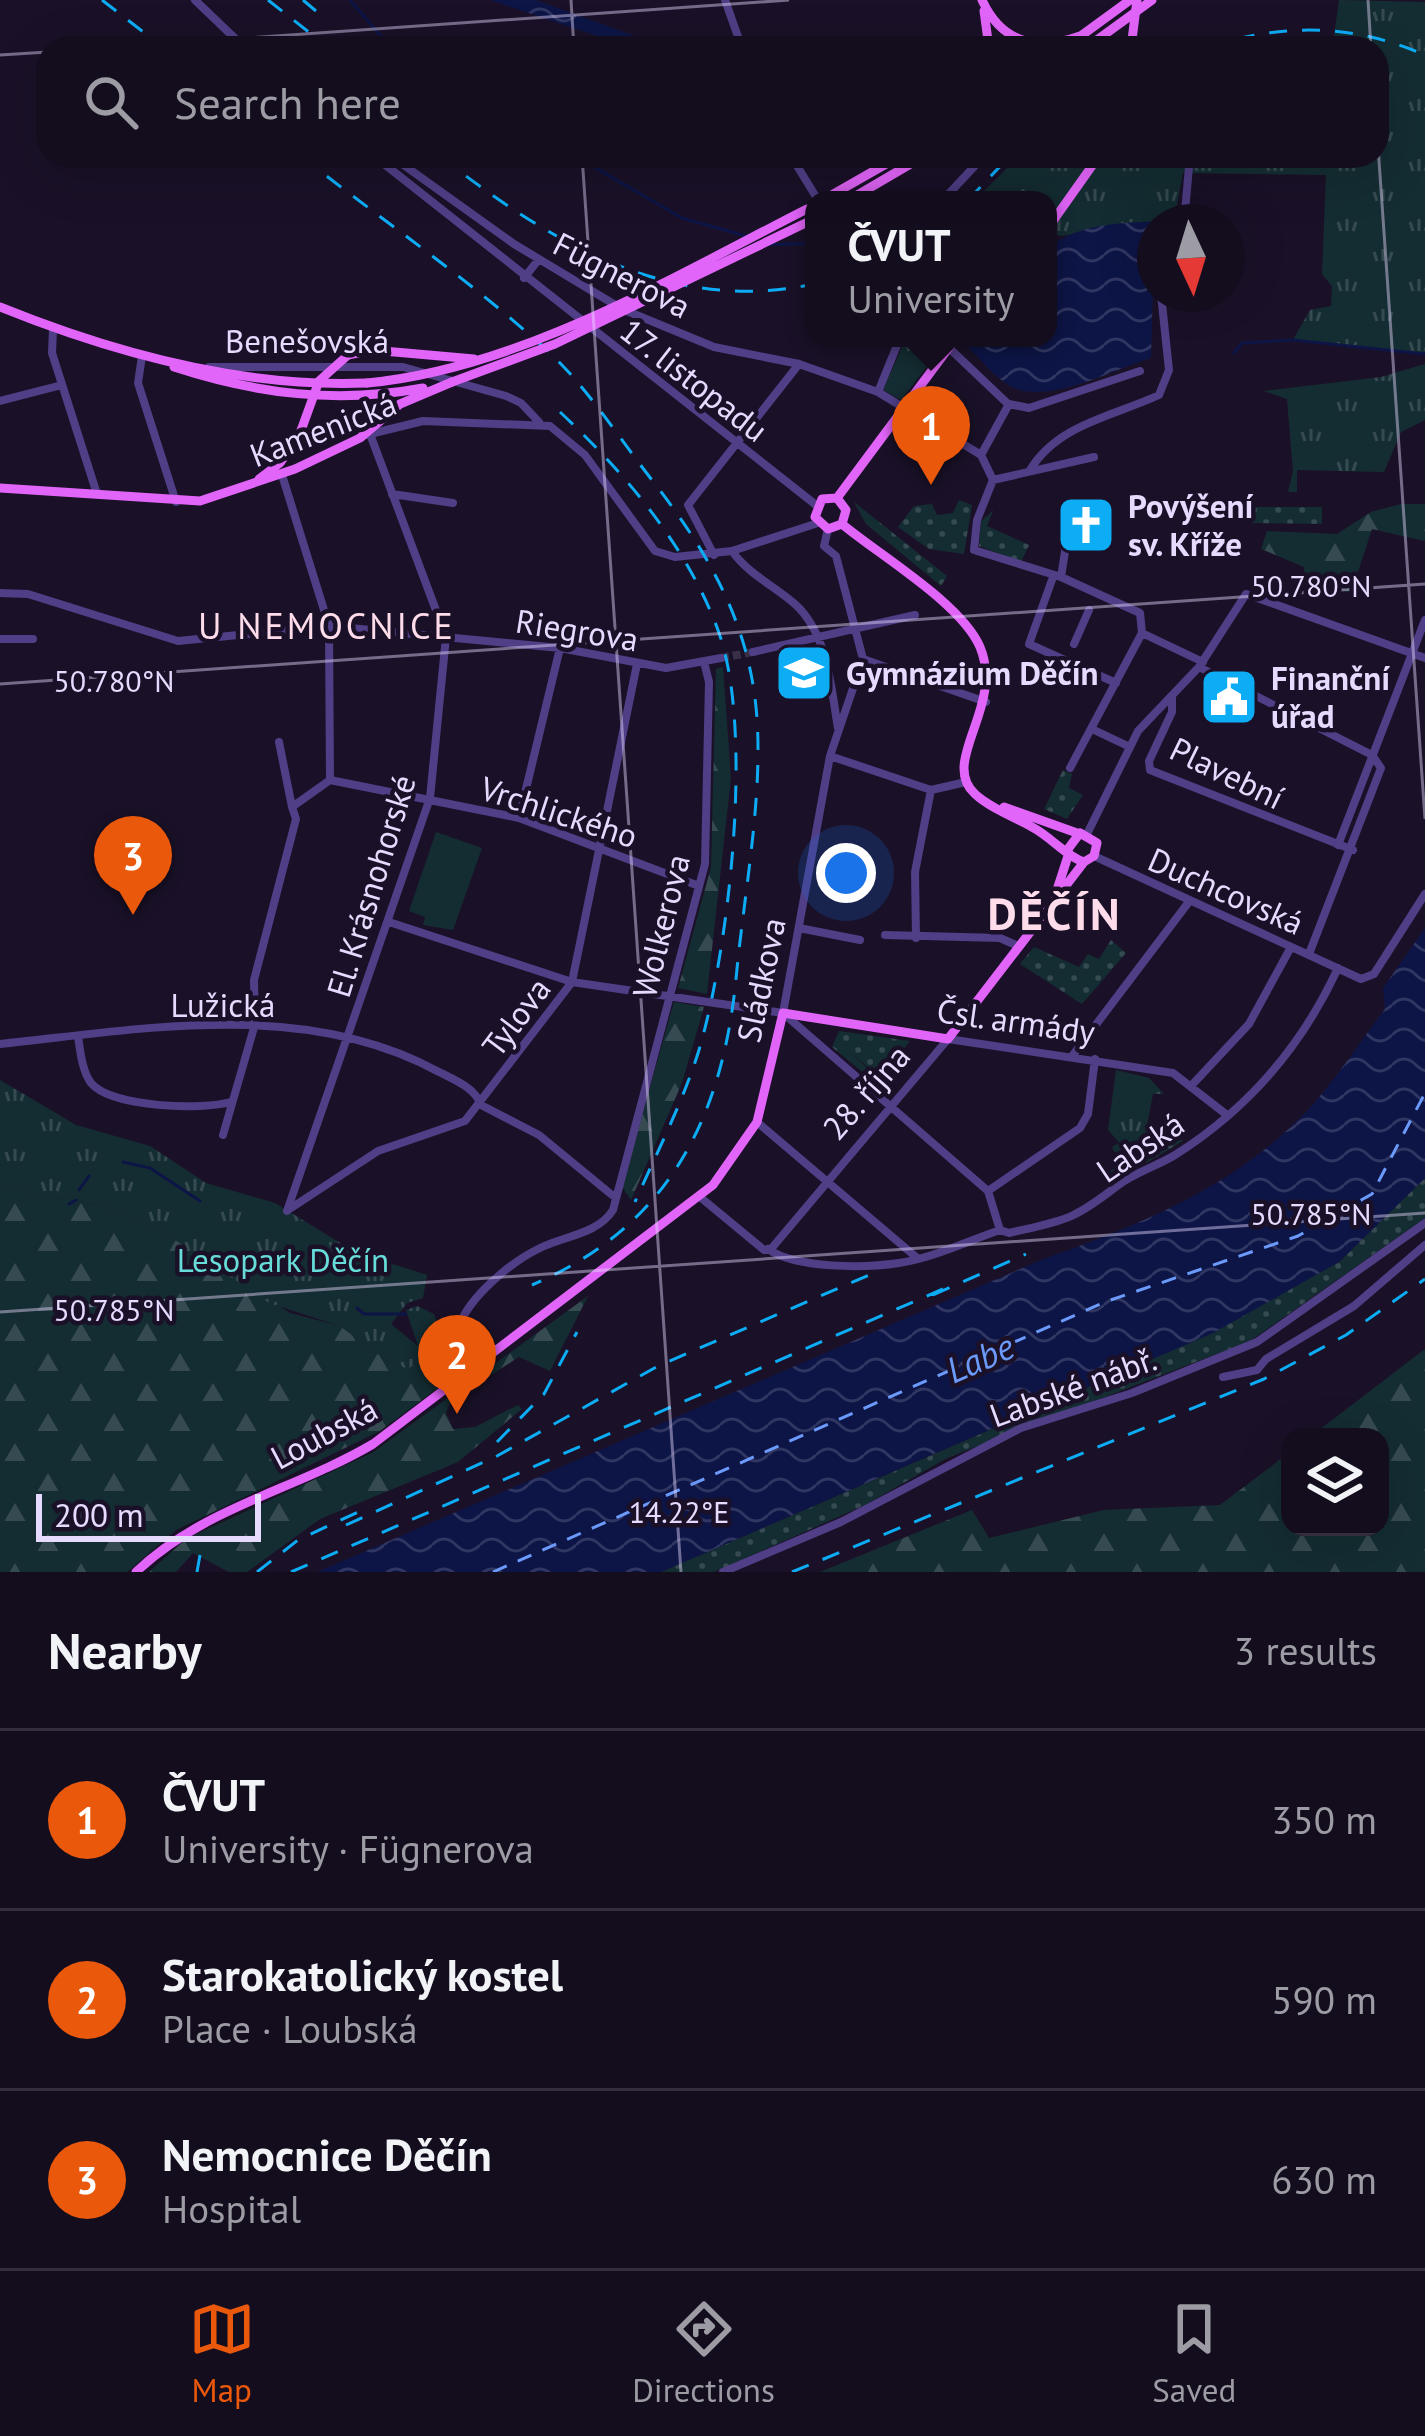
<!DOCTYPE html>
<html lang="en">
<head>
<meta charset="utf-8">
<style>
  :root { --surface:#140d1e; --page:#211b2b; --text:#f1f3f6; --muted:#9d9ca4; --line:#332d3c; --accent:#ea580c }
  body { margin:0; font-family:"PT Sans",sans-serif; background:var(--page); color:var(--text) }
  .controls { position:absolute; right:36px; bottom:36px; display:grid; overflow:hidden; border-radius:24px; box-shadow:0 12px 48px #0002 }
  .controls button { width:108px; height:108px; display:grid; place-items:center; padding:0; border:0; border-bottom:3px solid var(--line); background:var(--surface); color:var(--text); font:60px sans-serif }
  .compass { position:absolute; left:1137px; top:204px; width:108px; height:108px; border-radius:50%; background:var(--surface); box-shadow:0 12px 48px #0002; rotate:176deg }
  .scale { position:absolute; left:36px; bottom:30px; width:225px; box-sizing:border-box; padding-left:12px; border:6px solid #e6dafe; border-top:0; font-size:33px; line-height:42px; white-space:nowrap; color:#e6dafe; -webkit-text-stroke:9px #1a1128; paint-order:stroke }
  .you { position:absolute; left:846px; top:873px; width:42px; height:42px; margin:-30px; border:9px solid #fff; border-radius:50%; background:#1a73e8; box-shadow:0 0 0 18px #1a73e833 }
  .badge { display:grid; place-items:center; width:78px; height:78px; border-radius:50%; background:var(--accent); color:#fff; font-size:39px; font-weight:700 }
  .pin { position:absolute; translate:-50% -99px; filter:drop-shadow(0 3px 6px #0008) }
  .pin::after { content:''; position:absolute; top:63px; width:42px; height:36px; background:inherit; clip-path:polygon(0 0,100% 0,50% 100%) }
  .popup { position:absolute; left:805px; top:191px; width:252px; height:156px; box-sizing:border-box; display:grid; place-content:center; border-radius:24px; background:var(--surface); filter:drop-shadow(0 3px 9px #0005); font-size:39px; white-space:nowrap; color:var(--muted) }
  .popup b { font-size:45px; color:var(--text) }
  .popup::after { content:''; position:absolute; left:50%; top:100%; margin-left:-24px; border:24px solid transparent; border-top-color:var(--surface) }
  .list { margin:0; padding:0; list-style:none }
  h2 { display:flex; justify-content:space-between; align-items:center; height:156px; margin:0; padding:0 48px; font-size:51px }
  h2 small { font-size:39px; font-weight:400; color:var(--muted) }
  .list li { display:grid; grid-template-columns:78px 1fr auto; gap:36px; align-items:center; box-sizing:border-box; height:180px; padding:0 48px; border-top:3px solid var(--line) }
  .list b { display:block; font-size:45px; white-space:nowrap }
  .list p { margin:0; font-size:39px; white-space:nowrap; color:var(--muted) }
  .list em { font-size:39px; font-style:normal; color:var(--muted) }
  .icon { flex:none; width:66px; height:66px; fill:none; stroke:currentColor; stroke-width:2; stroke-linecap:round; stroke-linejoin:round }
  .map { position:relative; flex:none; width:1425px; height:1572px; overflow:hidden }
  .search { position:absolute; background:var(--surface); box-shadow:0 12px 48px #0002; left:36px; right:36px; top:36px; height:132px; display:flex; align-items:center; gap:30px; box-sizing:border-box; padding:0 42px; border-radius:36px; color:var(--muted); font-size:45px }
  .sheet { height:696px; background:var(--surface) }
  nav { display:flex; justify-content:space-around; align-items:center; box-sizing:border-box; height:168px; border-top:3px solid var(--line); background:var(--surface); font-size:33px; color:var(--muted) }
  nav a { display:grid; justify-items:center; gap:6px }
  nav .on { color:var(--accent) }
  .map>svg:first-child { display:block }
  .grass { fill:url(#grass-dots) }
  .forest { fill:url(#forest-firs) }
  .park { fill:url(#park-tufts) }
  .pitch { fill:#142d32 }
  .water { fill:url(#water-waves) }
  .lines { fill:none; stroke-linecap:round; stroke-linejoin:round }
  .stream { stroke:#0d1546; stroke-width:3 }
  .ferry { stroke:#6c9afa; stroke-width:3; stroke-dasharray:15 12; stroke-linecap:butt }
  .minor-tunnel { stroke:#392f48; stroke-width:8; stroke-dasharray:8 4; stroke-linecap:butt }
  .minor { stroke:#503e86; stroke-width:8 }
  .major { stroke:#e265f9; stroke-width:9 }
  .rail { stroke:#0dadf6; stroke-width:3; stroke-dasharray:18 15; stroke-linecap:butt }
  .minor-bridge { stroke:#503e86; stroke-width:8 }
  .major-bridge { stroke:#e265f9; stroke-width:9 }
  .ticks { fill:none; stroke:#e6dafe; stroke-width:3; stroke-opacity:0.45 }
  .labels { text-anchor:middle; stroke-width:9; stroke-linejoin:round; paint-order:stroke }
  .street-label { font-size:33px; fill:#e6dafe; stroke:#1a1128 }
  .poi-label { font-size:33px; font-weight:bold; fill:#e6dafe; stroke:#1a1128; text-anchor:start }
  .park-label { font-size:33px; fill:#67dcd8; stroke:#1a1128 }
  .neighbourhood-label { font-size:36px; letter-spacing:3px; fill:#fedcea; stroke:#1a1128 }
  .water-label { font-size:36px; font-style:italic; fill:#6c9afa; stroke:#1a1128 }
  .district-label { font-size:45px; font-weight:bold; letter-spacing:3px; fill:#fedcea; stroke:#1a1128 }
  .ticks-label { font-size:30px; text-anchor:middle; fill:#e6dafe; stroke:#1a1128; stroke-width:9; stroke-linejoin:round; paint-order:stroke }
</style>
</head>
<body>
<div class="map">
<svg width="1425" height="1572" viewBox="0 0 1425 1572">
  <defs>
    <pattern id="grass-dots" width="8" height="8" patternUnits="userSpaceOnUse" patternTransform="scale(3)"><rect width="8" height="8" fill="#142d32"/><path d="M2 2h.1M6 6h.1" fill="none" stroke="#364b51" stroke-width="1.8" stroke-linecap="round"/></pattern>
    <pattern id="forest-firs" width="22" height="20" patternUnits="userSpaceOnUse" patternTransform="scale(3)"><rect width="22" height="20" fill="#142d32"/><path d="M5 1l3.5 6h-7zM16 11l3.5 6h-7z" fill="#364b51"/></pattern>
    <pattern id="park-tufts" width="24" height="20" patternUnits="userSpaceOnUse" patternTransform="scale(3)"><rect width="24" height="20" fill="#142d32"/><path d="M3 7l-1-3M5 7V3M7 7l1-3M15 17l-1-3M17 17v-4M19 17l1-3" fill="none" stroke="#364b51"/></pattern>
    <pattern id="water-waves" width="16" height="10" patternUnits="userSpaceOnUse" patternTransform="scale(3)"><rect width="16" height="10" fill="#0d1546"/><path d="M0 5q4-4 8 0t8 0" fill="none" stroke="#303662"/></pattern>
  </defs>
  <rect width="100%" height="100%" fill="#1a1128"/>
  <path class="grass" d="M 959,500 L 972,505 L 964,554 L 929,549 L 898,527 L 914,506 L 932,504 L 937,515 L 953,513 Z
    M 854,502 L 947,576 L 941,586 L 866,524 Z
    M 1250,507 L 1322,507 L 1322,524 L 1251,523 Z
    M 993,511 L 987,526 L 1029,545 L 1021,562 L 979,546 L 981,521 Z
    M 1063,770 L 1072,774 L 1069,788 L 1083,795 L 1067,819 L 1044,809 Z
    M 1111,940 L 1126,953 L 1082,1004 L 1020,964 L 1034,947 L 1079,967 L 1088,954 L 1099,959 Z
    M 839,1031 L 910,1041 L 881,1077 L 849,1052 L 880,1079 L 876,1083 L 832,1047 Z
    M 1150,1122 L 1183,1141 L 1111,1184 L 1106,1173 L 1121,1165 L 1112,1147 L 1119,1143 L 1126,1149 Z
    M 1425,1178 L 1425,1218 L 1250,1341 L 947,1458 L 865,1505 L 714,1572 L 661,1572 L 1082,1390 L 1339,1262 Z"/>
  <path class="forest" d="M 1401,504 L 1425,504 L 1425,541 L 1372,529 L 1351,593 L 1304,578 L 1304,567 L 1261,549 L 1267,531 L 1337,534 L 1371,512 Z
    M 723,667 L 731,778 L 707,994 L 678,988 L 711,867 L 716,669 Z
    M 674,1002 L 704,1007 L 682,1083 L 631,1200 L 622,1187 Z
    M 0,1187 L 108,1207 L 168,1235 L 290,1313 L 340,1326 L 386,1360 L 407,1368 L 446,1343 L 461,1345 L 470,1364 L 380,1431 L 176,1530 L 127,1572 L 0,1572 Z
    M 588,1296 L 550,1371 L 519,1357 L 451,1401 L 446,1413 L 453,1429 L 475,1427 L 518,1405 L 522,1409 L 458,1462 L 320,1519 L 247,1572 L 229,1572 L 193,1553 L 176,1572 L 149,1572 L 186,1539 L 372,1453 Z
    M 1425,1349 L 1425,1572 L 820,1572 L 972,1510 L 989,1538 L 1104,1510 L 1220,1505 L 1290,1452 L 1290,1527 L 1380,1527 L 1380,1437 L 1310,1437 Z"/>
  <path class="park" d="M 1339,0 L 1425,2 L 1425,354 L 1293,340 L 1310,310 L 1331,306 L 1332,286 L 1322,274 L 1326,175 L 1183,173 L 1174,221 L 1060,236 L 1048,231 L 1048,200 L 975,200 L 1019,156 L 1377,156 L 1377,48 L 1223,48 L 1275,36 L 1334,36 Z
    M 906,338 L 949,338 L 901,400 L 883,390 Z
    M 1425,364 L 1425,420 L 1401,432 L 1384,472 L 1297,470 L 1297,492 L 1288,492 L 1293,471 L 1287,399 L 1264,391 L 1381,377 Z
    M 1116,1070 L 1149,1078 L 1164,1094 L 1153,1094 L 1146,1130 L 1126,1150 L 1108,1130 Z
    M 0,1080 L 76,1125 L 150,1146 L 206,1183 L 275,1203 L 355,1252 L 427,1275 L 423,1298 L 407,1303 L 391,1324 L 418,1346 L 406,1310 L 417,1306 L 434,1314 L 438,1325 L 431,1343 L 419,1347 L 428,1355 L 408,1369 L 386,1360 L 340,1326 L 269,1303 L 168,1235 L 108,1207 L 0,1187 Z"/>
  <path class="pitch" d="M 436,832 L 482,848 L 453,930 L 423,925 L 425,917 L 409,911 Z"/>
  <path class="water" d="M 490,0 L 536,0 L 668,48 L 632,48 Z
    M 1174,221 L 1155,222 L 1151,358 C 1115,369 1058,400 1020,390 C 999,384 983,361 968,347 L 975,338 L 1048,338 L 1048,250 C 1073,221 1137,222 1174,221 Z
    M 1425,928 L 1425,1178 L 1339,1262 L 1213,1333 L 661,1572 L 317,1572 L 1041,1260 C 1139,1225 1232,1189 1306,1112 C 1335,1081 1359,1043 1385,1009 L 1383,988 Z"/>
  <g class="lines">
    <path class="stream" d="M 350,0 L 391,48
      M 575,156 L 682,218 L 746,236
      M 766,245 L 814,243
      M 1234,353 L 1242,343 L 1293,340 L 1425,354
      M 123,1162 L 150,1168 L 200,1201
      M 79,1190 L 89,1176
      M 69,1204 L 76,1200
      M 357,1308 L 364,1314 L 406,1314"/>
    <path class="ferry" d="M 493,1572 L 1105,1302 L 1298,1236 L 1372,1194 L 1425,1093"/>
    <path class="minor-tunnel" d="M 721,658 L 753,652"/>
    <path class="minor" d="M 195,0 L 245,48
      M 725,0 L 742,48
      M 374,156 L 816,505
      M 391,156 L 514,244 L 622,309 L 714,347 L 799,364 L 878,392 L 981,455 L 993,480 L 977,520 L 974,550 L 1061,577 L 1140,613 L 1142,633 L 1070,768
      M 791,156 L 818,200
      M 943,200 L 984,156
      M 1184,222 L 1190,156
      M 524,278 L 539,259
      M 53,329 L 52,353 L 97,494
      M 948,347 L 1008,404
      M 142,356 L 138,383 L 176,502
      M 209,367 L 403,367 L 506,396 L 521,403 L 539,422
      M 878,392 L 900,338
      M 0,401 L 62,385
      M 1009,404 L 1029,408 L 1140,371
      M 366,435 L 423,421 L 550,426 L 585,455 L 655,551 L 675,557 L 732,551 L 818,523
      M 981,455 L 1009,404
      M 1030,470 C 1058,424 1114,416 1159,395 L 1169,370 L 1161,294
      M 993,480 L 1094,457
      M 392,494 L 453,503
      M 732,551 C 749,575 775,586 796,605 C 828,635 831,688 838,728
      M 714,555 L 688,505 L 799,364
      M 1053,577 L 1029,644 L 1116,683
      M 1061,577 L 1067,539
      M 0,593 L 28,594 L 178,641 L 329,626 L 560,648 L 666,668 L 721,658
      M 1142,633 L 1203,662
      M 0,639 L 33,639
      M 1074,644 L 1089,610
      M 753,652 L 915,615
      M 863,659 L 986,702
      M 1199,667 L 1372,755
      M 1172,696 L 1172,712 L 1149,761 L 1150,770 L 1353,850
      M 1094,730 L 1130,747
      M 279,742 L 292,807
      M 830,756 L 931,790 L 966,782
      M 330,780 L 519,818 L 699,886
      M 519,818 L 560,648
      M 1087,834 L 1138,731 L 1199,667 L 1246,594 L 1425,658
      M 1338,845 L 1425,620
      M 1094,856 L 1361,979 L 1374,974 L 1425,894
      M 389,922 L 572,982 L 701,1001
      M 799,928 L 860,940
      M 885,935 L 1000,938 L 1018,946
      M 916,938 L 915,872 L 931,790
      M 1309,954 L 1381,768 L 1372,755
      M 722,1004 L 783,1013
      M 783,1013 L 830,756 L 863,659 L 836,556 L 824,546 L 828,529
      M 784,1014 L 988,1191 L 1000,1230
      M 78,1036 C 80,1050 82,1071 91,1083 C 112,1108 202,1110 231,1102
      M 0,1044 C 144,1029 305,998 439,1072 C 455,1080 475,1088 481,1105 L 539,1135 L 612,1195
      M 1073,1055 L 1188,903
      M 1191,1086 L 1249,1024 L 1291,947
      M 757,1122 L 916,1257
      M 223,1135 L 255,1024 L 254,980 L 296,819 L 292,807 L 330,780 L 329,626 L 282,475
      M 988,1191 L 1080,1128 L 1088,1114 L 1095,1059
      M 700,1197 L 764,1250 L 771,1249 L 948,1039 L 1173,1073 L 1227,1115
      M 288,1210 L 378,1151 L 465,1121 L 572,982 L 637,664
      M 287,1211 L 430,798 L 446,637 L 370,434
      M 768,1249 C 796,1269 866,1268 899,1263 C 933,1258 968,1241 1000,1230 L 1009,1233 C 1065,1220 1072,1221 1117,1186 C 1134,1173 1157,1166 1175,1155 C 1248,1109 1302,1046 1338,968
      M 481,1362 L 459,1326 C 470,1296 511,1262 540,1248 C 564,1236 598,1234 613,1210 L 705,864 L 709,682 L 704,662
      M 1223,1377 L 1257,1370 L 1266,1359 L 1354,1306 L 1425,1245
      M 723,1572 L 841,1522 L 1021,1428 L 1132,1393 L 1257,1342 L 1425,1223"/>
    <path class="major" d="M 982,0 C 1002,44 1038,51 1080,36
      M 984,11 L 989,48
      M 1078,38 L 1130,0
      M 1131,48 L 1137,0
      M 823,200 L 900,156
      M 849,200 L 924,156
      M 1048,228 L 1099,156
      M 0,307 C 116,354 242,388 367,383
      M 348,355 L 372,350 L 474,359
      M 174,367 C 257,394 337,404 423,388
      M 259,479 L 280,463 L 299,436
      M 0,488 L 200,501 L 295,469 L 360,438 L 400,404 L 452,382
      M 837,498 L 956,338
      M 837,498 L 822,499 L 815,517 L 828,529 L 842,524
      M 837,498 L 846,510 L 842,524
      M 842,524 C 879,555 961,603 980,647 C 1005,707 939,761 975,794 C 990,808 1014,817 1032,827 C 1051,837 1066,856 1084,862
      M 1004,807 L 1077,833
      M 1056,893 L 1069,853
      M 136,1572 C 204,1507 295,1490 373,1444 L 713,1185 L 757,1122 L 783,1013 L 948,1039 L 1084,862 L 1094,856 L 1097,843 L 1080,833 L 1068,849"/>
    <path class="rail" d="M 102,0 L 164,48
      M 268,0 L 329,48
      M 303,0 L 316,11
      M 1205,48 C 1280,23 1352,23 1425,55
      M 301,156 C 383,221 473,282 550,353 C 589,390 619,438 652,480 C 704,547 744,613 755,698 C 766,785 744,891 736,979 C 722,1119 668,1227 532,1285
      M 440,156 C 549,242 671,315 814,284
      M 968,200 L 1010,156
      M 560,412 C 625,473 689,548 719,633 C 754,732 729,949 699,1050 C 683,1102 657,1152 635,1202
      M 933,1295 L 1026,1254
      M 497,1442 L 544,1394 L 577,1332
      M 346,1525 L 497,1456 L 658,1366 L 876,1272
      M 197,1572 L 200,1555
      M 257,1572 L 298,1540 L 358,1512
      M 291,1572 L 943,1289
      M 792,1572 L 1264,1379 L 1346,1335 L 1425,1279"/>
    <path class="minor-bridge" d="M 701,1001 L 722,1004"/>
    <path class="major-bridge" d="M 1086,48 L 1152,0
      M 452,382 L 555,344 L 814,219
      M 367,383 C 519,369 673,277 807,209
      M 299,436 L 319,381 L 348,355"/>
  </g>
  <path class="ticks" d="M 571,0 L 574,48M 1368,0 L 1371,48M 102,48 L 789,0M 0,55 L 48,52M 1377,132 L 1425,819M 582,156 L 681,1572M 0,684 L 1425,584M 0,1312 L 1425,1213"/>
  <defs>
    <symbol id="church-square" viewBox="-11 -11 22 22"><rect x="-9" y="-9" width="18" height="18" rx="4" fill="#0dadf6" stroke="#1a1128"/><path d="M-1.2-6h2.4v3.5h3.3v2.4h-3.3V6h-2.4V-.1h-3.3v-2.4h3.3Z" fill="#fff"/></symbol>
    <symbol id="university-square" viewBox="-11 -11 22 22"><rect x="-9" y="-9" width="18" height="18" rx="4" fill="#0dadf6" stroke="#1a1128"/><path d="M0-5L7-2L0 1L-7-2ZM-4 1L0 2.5L4 1V4Q0 6-4 4Z" fill="#fff"/></symbol>
    <symbol id="civic-square" viewBox="-11 -11 22 22"><rect x="-9" y="-9" width="18" height="18" rx="4" fill="#0dadf6" stroke="#1a1128"/><path d="M-.6-6.5H3V-4.5H.6V-3L4-1V1h2V6H-6V1h2V-1L-.6-3ZM-1.2 2.5V6h2.4V2.5Z" fill="#fff"/></symbol>
  </defs>
  <g fill-rule="evenodd">
    <use href="#church-square" x="1053" y="492" width="66" height="66"/>
    <use href="#university-square" x="771" y="640" width="66" height="66"/>
    <use href="#civic-square" x="1196" y="664" width="66" height="66"/>
  </g>
  <g class="labels">
    <g class="street-label">
      <text transform="translate(622 275) rotate(27)" y="12">Fügnerova</text>
      <text x="307" y="353">Benešovská</text>
      <text transform="translate(694 380) rotate(38)" y="12">17. listopadu</text>
      <text transform="translate(323 429) rotate(-21)" y="12">Kamenická</text>
      <text transform="translate(577 630) rotate(9)" y="12">Riegrova</text>
      <text transform="translate(1227 773) rotate(26)" y="12">Plavební</text>
      <text transform="translate(559 812) rotate(18)" y="12">Vrchlického</text>
      <text transform="translate(371 886) rotate(-73)" y="12">El. Krásnohorské</text>
      <text transform="translate(1226 891) rotate(24)" y="12">Duchcovská</text>
      <text transform="translate(661 926) rotate(-76)" y="12">Wolkerova</text>
      <text transform="translate(761 980) rotate(-78)" y="12">Sládkova</text>
      <text x="223" y="1017">Lužická</text>
      <text transform="translate(516 1017) rotate(-53)" y="12">Tylova</text>
      <text transform="translate(1016 1021) rotate(8)" y="12">Čsl. armády</text>
      <text transform="translate(866 1092) rotate(-49)" y="12">28. října</text>
      <text transform="translate(1140 1147) rotate(-34)" y="12">Labská</text>
      <text transform="translate(1073 1387) rotate(-20)" y="12">Labské nábř.</text>
      <text transform="translate(324 1433) rotate(-28)" y="12">Loubská</text>
    </g>
    <g class="poi-label">
      <text x="1128" y="518">Povýšení<tspan x="1128" dy="38">sv. Kříže</tspan></text>
      <text x="846" y="685">Gymnázium Děčín</text>
      <text x="1271" y="690">Finanční<tspan x="1271" dy="38">úřad</tspan></text>
    </g>
    <g class="park-label">
      <text x="283" y="1272">Lesopark Děčín</text>
    </g>
    <g class="neighbourhood-label">
      <text x="327" y="639">U NEMOCNICE</text>
    </g>
    <g class="water-label">
      <text transform="translate(980 1358) rotate(-24)" y="13">Labe</text>
    </g>
    <g class="district-label">
      <text x="1055" y="930">DĚČÍN</text>
    </g>
  </g>
  <g class="ticks-label">
    <text x="1311" y="597">50.780°N</text>
    <text x="114" y="692">50.780°N</text>
    <text x="1311" y="1225">50.785°N</text>
    <text x="114" y="1321">50.785°N</text>
    <text x="679" y="1523">14.22°E</text>
  </g>
</svg>
<div class="controls">
<button><svg class="icon" aria-label="layers" viewBox="0 0 24 24"><path d="M12 4l9 5-9 5-9-5zM3 14l9 5 9-5"/></svg></button>
</div>
<svg class="compass" viewBox="-18 -18 36 36"><path d="M0-13l5 13h-10z" fill="#e53935"/><path d="M0 13l5-13h-10z" fill="#9d9ca4"/></svg>
<div class="scale">200 m</div>
<div class="you"></div>
<div class="pin badge" style="left:931px;top:485px">1</div>
<div class="popup"><b>ČVUT</b>University</div>
<div class="pin badge" style="left:457px;top:1414px">2</div>
<div class="pin badge" style="left:133px;top:915px">3</div>
<div class="search"><svg class="icon" aria-label="search" viewBox="0 0 24 24"><circle cx="10" cy="10" r="6"/><path d="M15 15l6 6"/></svg>Search here</div>
</div>
<section class="sheet">
<h2>Nearby<small>3 results</small></h2>
<ul class="list">
<li><span class="badge">1</span><div><b>ČVUT</b><p>University · Fügnerova</p></div><em>350 m</em></li>
<li><span class="badge">2</span><div><b>Starokatolický kostel</b><p>Place · Loubská</p></div><em>590 m</em></li>
<li><span class="badge">3</span><div><b>Nemocnice Děčín</b><p>Hospital</p></div><em>630 m</em></li>
</ul>
</section>
<nav>
<a class="on"><svg class="icon" aria-label="map" viewBox="0 0 24 24"><path d="M3 6l6-2 6 2 6-2v14l-6 2-6-2-6 2zM9 4v14M15 6v14"/></svg>Map</a>
<a><svg class="icon" aria-label="directions" viewBox="0 0 24 24"><path d="M12 3l9 9-9 9-9-9zM9 14v-3h6M13 9l2 2-2 2"/></svg>Directions</a>
<a><svg class="icon" aria-label="saved" viewBox="0 0 24 24"><path d="M7 4h10v16l-5-4-5 4z"/></svg>Saved</a>
</nav>
</body>
</html>
